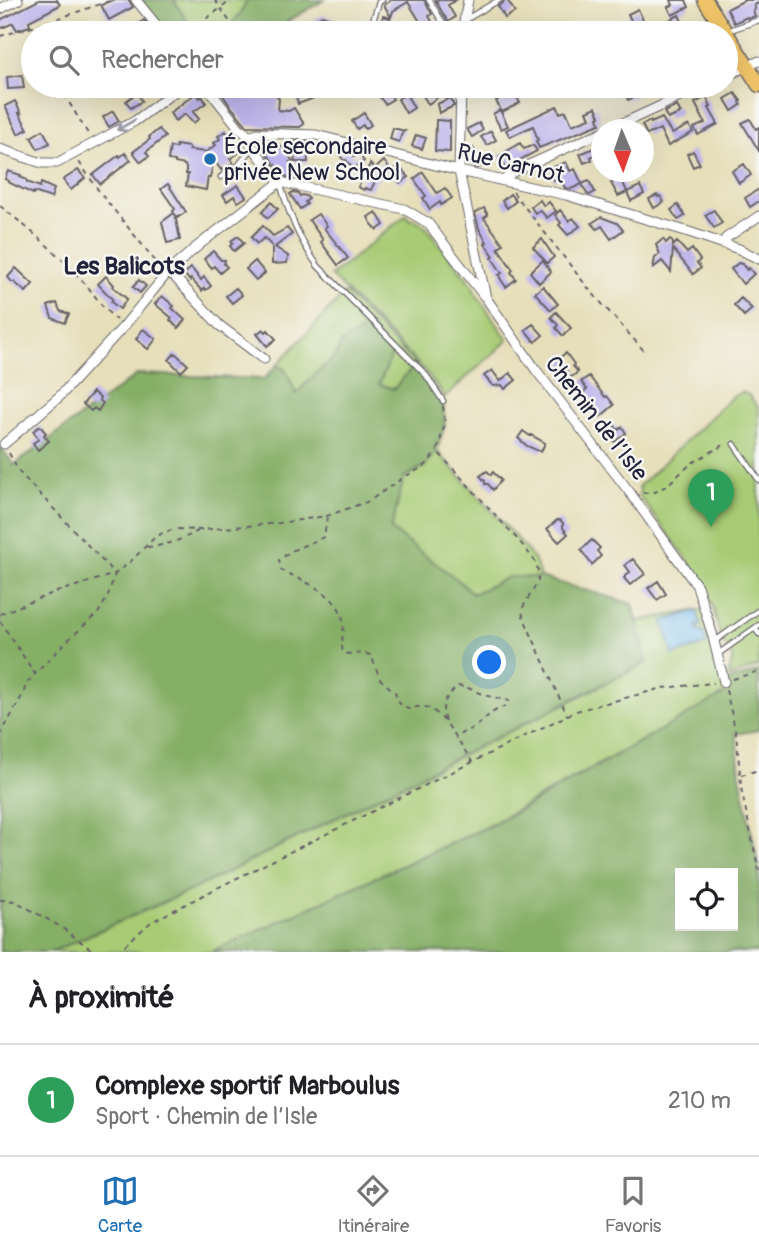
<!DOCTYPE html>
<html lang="fr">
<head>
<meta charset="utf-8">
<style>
  :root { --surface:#fff; --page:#f2f2f2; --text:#202124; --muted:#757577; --line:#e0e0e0; --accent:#1f6fb2 }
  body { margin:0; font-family:Pangolin,sans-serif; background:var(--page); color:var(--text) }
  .controls { position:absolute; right:21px; bottom:21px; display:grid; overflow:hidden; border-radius:0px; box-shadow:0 7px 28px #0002 }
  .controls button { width:63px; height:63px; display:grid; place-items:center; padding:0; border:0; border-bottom:2px solid var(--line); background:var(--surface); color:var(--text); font:35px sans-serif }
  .compass { position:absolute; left:591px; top:119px; width:63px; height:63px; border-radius:50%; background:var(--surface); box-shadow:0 7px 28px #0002; rotate:178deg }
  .you { position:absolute; left:490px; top:663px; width:24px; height:24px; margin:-18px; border:5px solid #fff; border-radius:50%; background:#1a73e8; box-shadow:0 0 0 10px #1a73e833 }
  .badge { display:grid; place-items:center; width:46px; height:46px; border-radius:50%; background:var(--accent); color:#fff; font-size:23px; font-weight:700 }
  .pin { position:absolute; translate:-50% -58px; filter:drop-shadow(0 2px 4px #0008) }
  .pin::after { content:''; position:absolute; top:37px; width:24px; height:21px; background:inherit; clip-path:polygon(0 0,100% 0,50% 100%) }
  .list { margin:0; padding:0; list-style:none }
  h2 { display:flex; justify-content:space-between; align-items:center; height:91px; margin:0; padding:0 28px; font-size:30px }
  h2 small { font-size:23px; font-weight:400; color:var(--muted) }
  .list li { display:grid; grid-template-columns:46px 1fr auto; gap:21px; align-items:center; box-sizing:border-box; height:112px; padding:0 28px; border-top:2px solid var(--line) }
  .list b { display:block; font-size:26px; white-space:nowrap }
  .list p { margin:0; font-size:23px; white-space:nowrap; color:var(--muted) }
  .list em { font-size:23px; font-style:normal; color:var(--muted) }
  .icon { flex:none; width:38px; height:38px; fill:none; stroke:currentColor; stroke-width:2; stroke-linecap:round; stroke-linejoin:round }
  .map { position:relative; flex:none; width:759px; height:952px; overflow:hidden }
  .search { position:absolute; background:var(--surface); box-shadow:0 7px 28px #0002; left:21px; right:21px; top:21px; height:77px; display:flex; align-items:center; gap:18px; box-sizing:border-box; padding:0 24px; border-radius:38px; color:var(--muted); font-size:26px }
  .sheet { height:203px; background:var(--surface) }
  nav { display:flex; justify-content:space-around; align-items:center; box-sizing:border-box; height:98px; border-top:2px solid var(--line); background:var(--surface); font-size:19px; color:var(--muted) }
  nav a { display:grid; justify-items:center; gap:4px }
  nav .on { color:var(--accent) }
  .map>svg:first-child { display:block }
  .green { fill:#a8cb74; stroke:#657658; stroke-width:2 }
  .forest { fill:#86af66; stroke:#546850; stroke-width:2; fill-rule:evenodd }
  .water { fill:#75bced; stroke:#4c6f94; stroke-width:2 }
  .building { fill:#bdb4eb }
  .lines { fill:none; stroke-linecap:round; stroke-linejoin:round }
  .service-casing { stroke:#676467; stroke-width:7 }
  .minor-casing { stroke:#676467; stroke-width:11 }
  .primary-casing { stroke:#676467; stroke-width:17 }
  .path { stroke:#676467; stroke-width:2; stroke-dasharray:5 5; stroke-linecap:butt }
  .service { stroke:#fff; stroke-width:4.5 }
  .minor { stroke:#fff; stroke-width:9 }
  .primary { stroke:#efc469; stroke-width:14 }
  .oneway { stroke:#9c9ca7 }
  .poi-dot { fill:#1f6fb2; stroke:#f6f6f2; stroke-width:2.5 }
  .labels { text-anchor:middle; stroke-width:5; stroke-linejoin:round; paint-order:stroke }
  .poi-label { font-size:23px; fill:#22223b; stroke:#f6f6f2; text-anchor:start }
  .street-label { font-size:23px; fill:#22223b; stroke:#f6f6f2 }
  .neighbourhood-label { font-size:24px; font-weight:bold; fill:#22223b; stroke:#f6f6f2 }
</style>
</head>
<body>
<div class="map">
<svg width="759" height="952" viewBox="0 0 759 952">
  <rect width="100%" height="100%" fill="#f6f6f2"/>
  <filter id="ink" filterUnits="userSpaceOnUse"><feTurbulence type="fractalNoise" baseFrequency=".0143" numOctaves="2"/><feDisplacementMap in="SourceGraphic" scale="14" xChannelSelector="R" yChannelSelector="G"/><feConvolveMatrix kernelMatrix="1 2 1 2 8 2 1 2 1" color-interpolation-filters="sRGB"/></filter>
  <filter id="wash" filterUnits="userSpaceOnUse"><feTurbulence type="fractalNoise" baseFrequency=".00686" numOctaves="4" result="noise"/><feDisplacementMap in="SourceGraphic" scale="28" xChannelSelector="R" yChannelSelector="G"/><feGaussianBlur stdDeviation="1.57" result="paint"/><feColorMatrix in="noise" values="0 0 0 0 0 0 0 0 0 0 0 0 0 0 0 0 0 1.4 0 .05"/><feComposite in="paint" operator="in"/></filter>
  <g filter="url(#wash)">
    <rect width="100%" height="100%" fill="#e7dfba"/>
    <path class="green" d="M 138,0 L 324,0 L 268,33 L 166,33 Z
      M 406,215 L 410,220 L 414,219 L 424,225 L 474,287 L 474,291 L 508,340 L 445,397 L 426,372 L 331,276 Z
      M 345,293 L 415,364 L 394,389 L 378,384 L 341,343 L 335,357 L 315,375 L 296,394 L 286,371 L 277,365 Z
      M 742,392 L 749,395 L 759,409 L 759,666 L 728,677 L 733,658 L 721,639 L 712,604 L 695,571 L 686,557 L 639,496 L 640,489 L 638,487 L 733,396 Z
      M 437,451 L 520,542 L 535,561 L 540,577 L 508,577 L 473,594 L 391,530 L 404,477 L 425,466 Z
      M 704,609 L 714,641 L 727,693 L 482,829 L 211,952 L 51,952 L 200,886 L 647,663 L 637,621 Z"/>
    <path class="forest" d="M 136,0 L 174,0 L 188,23 L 180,33 L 163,33 Z
      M 247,0 L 324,0 L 286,22 L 292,33 L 223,33 L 240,14 Z
      M 371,327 L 392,355 L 379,384 L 394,389 L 415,364 L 443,401 L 445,424 L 437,451 L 425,466 L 404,477 L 391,530 L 458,580 L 473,594 L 508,577 L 540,577 L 633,604 L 647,662 L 200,886 L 51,952 L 0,952 L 0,446 L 14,465 L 138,374 L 264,379 L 277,365 L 286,371 L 296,394 L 315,374 L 335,357 L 341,343 L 362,330 Z
      M 759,671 L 759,730 L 736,734 L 740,775 L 758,864 L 759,864 L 759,952 L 211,952 L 498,822 L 726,693 L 724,682 ZM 680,873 L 733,873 L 733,926 L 680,926 Z"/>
    <path class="water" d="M 697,611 L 701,625 L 697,626 L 698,631 L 703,632 L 707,644 L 673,655 L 663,621 Z"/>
    <g id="blocks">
      <path class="building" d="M 39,0 L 57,0 L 60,5 L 29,21 L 30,26 L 17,30 L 13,23 L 0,29 L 0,20 Z
        M 114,0 L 129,0 L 133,7 L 109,20 L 101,5 Z
        M 391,0 L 424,0 L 432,14 L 429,16 L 436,29 L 427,33 L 408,2 L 393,11 L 391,17 L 384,5 Z
        M 435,0 L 456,0 L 448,5 L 455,17 L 448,22 Z
        M 504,0 L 507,0 L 515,12 L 505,18 L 498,6 L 503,3 Z
        M 671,0 L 686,0 L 689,7 L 672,15 L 668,7 L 673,5 Z
        M 745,0 L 759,0 L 759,3 L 754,5 L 755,9 L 753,10 L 755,16 L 748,19 L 747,17 L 734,23 L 727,9 Z
        M 638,9 L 645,24 L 635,29 L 628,14 Z
        M 322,15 L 365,29 L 364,33 L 347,33 L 324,25 L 312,33 L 293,33 Z
        M 679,15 L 685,28 L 696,23 L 701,33 L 672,33 L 667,21 Z
        M 383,16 L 390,18 L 389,21 L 393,23 L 390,33 L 378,33 Z
        M 144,20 L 154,33 L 94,33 L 111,24 L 116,33 L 129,24 L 132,28 Z
        M 22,75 L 24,88 L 8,89 L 7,77 Z
        M 217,86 L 244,86 L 247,91 L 254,86 L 271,86 L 279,99 L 278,110 L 289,111 L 294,108 L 304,124 L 300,127 L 247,126 L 228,103 Z
        M 309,86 L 317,86 L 321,89 L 312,99 L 298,104 L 295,93 L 302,91 L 304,87 Z
        M 371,86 L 384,86 L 393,99 L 385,104 Z
        M 622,86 L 657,86 L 635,95 L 635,97 L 628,100 Z
        M 431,88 L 437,98 L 428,104 L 422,94 Z
        M 137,93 L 142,101 L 131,108 L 126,101 Z
        M 196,93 L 200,98 L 202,96 L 206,103 L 193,112 L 199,119 L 193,123 L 185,114 L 175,121 L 170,113 Z
        M 735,93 L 741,101 L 740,102 L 741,105 L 732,111 L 725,99 Z
        M 406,94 L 414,108 L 406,113 L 398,99 Z
        M 515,94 L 520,103 L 502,112 L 496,101 L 505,95 L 507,99 Z
        M 706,97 L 711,107 L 709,108 L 718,124 L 698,135 L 694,128 L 705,123 L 695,103 Z
        M 450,98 L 454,106 L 439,113 L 437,104 Z
        M 15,101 L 21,113 L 19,113 L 28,129 L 18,134 L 5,106 Z
        M 557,106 L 560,113 L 566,111 L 572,125 L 590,118 L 587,111 L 596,107 L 600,116 L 598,117 L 600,124 L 539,148 L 536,141 L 538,140 L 533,126 L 510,137 L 506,130 Z
        M 677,106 L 681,113 L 668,119 L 664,112 Z
        M 500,110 L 508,126 L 501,129 L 493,114 Z
        M 113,111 L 119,121 L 109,127 L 103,117 Z
        M 364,113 L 371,125 L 365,129 L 363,125 L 357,129 L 352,121 Z
        M 662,118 L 672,134 L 689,125 L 693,132 L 668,146 L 660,129 L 647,135 L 642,125 L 650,121 L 651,123 Z
        M 750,119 L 756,129 L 759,127 L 759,151 L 742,123 Z
        M 436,120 L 450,121 L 450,152 L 435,151 Z
        M 479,123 L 483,130 L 472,137 L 467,129 Z
        M 393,128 L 405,131 L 402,133 L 399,142 L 390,139 Z
        M 159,129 L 165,137 L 146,152 L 149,156 L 141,162 L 133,152 L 150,139 L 149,137 Z
        M 43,130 L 50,143 L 38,149 L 31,137 Z
        M 226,131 L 241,151 L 230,159 L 233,163 L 223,170 L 222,168 L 221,170 L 214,160 L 210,178 L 208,177 L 206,190 L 186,186 L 188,174 L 186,174 L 186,168 L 185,165 L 175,163 L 175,161 L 168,160 L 170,147 L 176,148 L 176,145 L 189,147 L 189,150 L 206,152 L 216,145 L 214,143 L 220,139 L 218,136 Z
        M 491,131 L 496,140 L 487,145 L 481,137 Z
        M 416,135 L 426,138 L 422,149 L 412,146 Z
        M 292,141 L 307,142 L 308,162 L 295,162 Z
        M 520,143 L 524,149 L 533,145 L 537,151 L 505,168 L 499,156 Z
        M 601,145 L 601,151 L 591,157 L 592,160 L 584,163 L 580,154 Z
        M 279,146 L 280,148 L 283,146 L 293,162 L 290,162 L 300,177 L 298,179 L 284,176 L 267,154 Z
        M 473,148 L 485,164 L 478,168 L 474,167 L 466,155 L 466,152 Z
        M 346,150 L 349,150 L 354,157 L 359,154 L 364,161 L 353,169 L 346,160 L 344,161 L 339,154 Z
        M 693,151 L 700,164 L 693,167 L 687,154 Z
        M 125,153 L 131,160 L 100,184 L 93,175 L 119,155 L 120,157 Z
        M 384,161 L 389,168 L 375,181 L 371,190 L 365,188 L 364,190 L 358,187 L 370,164 L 375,169 Z
        M 566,162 L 570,171 L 575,169 L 582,184 L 589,181 L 595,192 L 590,195 L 587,194 L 582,184 L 571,189 L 565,188 L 560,178 L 554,180 L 549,169 Z
        M 744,164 L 751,175 L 739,183 L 732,171 Z
        M 398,166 L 409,177 L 400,183 L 391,172 Z
        M 78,170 L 85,178 L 71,190 L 63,180 Z
        M 8,171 L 21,175 L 20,177 L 27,180 L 27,182 L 40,187 L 41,183 L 54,189 L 51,198 L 34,192 L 33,194 L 8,182 L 9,181 L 5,179 Z
        M 423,172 L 437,193 L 445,188 L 452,198 L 441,205 L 440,202 L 430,209 L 423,198 L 426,196 L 414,179 Z
        M 621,178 L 627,192 L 640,186 L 644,194 L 631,201 L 627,192 L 618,196 L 611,183 Z
        M 168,184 L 186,212 L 177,218 L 175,214 L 180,240 L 167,243 L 162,222 L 174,213 L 173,211 L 175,209 L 161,189 Z
        M 238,185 L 246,197 L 238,202 L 234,196 L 227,201 L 223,195 Z
        M 759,189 L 759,201 L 750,207 L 745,198 Z
        M 293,192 L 298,193 L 300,196 L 302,195 L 306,196 L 309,199 L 305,202 L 307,204 L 300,209 L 290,194 Z
        M 510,194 L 516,201 L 507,208 L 502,201 Z
        M 657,195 L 658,197 L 660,196 L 664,202 L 654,208 L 649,199 Z
        M 540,200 L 544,206 L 549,202 L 556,211 L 547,218 L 540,210 L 535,213 L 531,207 Z
        M 271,202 L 278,209 L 268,218 L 262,212 Z
        M 678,205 L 685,216 L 678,220 L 671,210 Z
        M 484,208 L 488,215 L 484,218 L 503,244 L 498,248 L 513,270 L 511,272 L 516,279 L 506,287 L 500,278 L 501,277 L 499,275 L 502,273 L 492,258 L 494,256 L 485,244 L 487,242 L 479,229 L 475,213 Z
        M 560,210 L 569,221 L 573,218 L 580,226 L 568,235 L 559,225 L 561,223 L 555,215 Z
        M 714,210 L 722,223 L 714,228 L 705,215 Z
        M 376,212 L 384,225 L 377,230 L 371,223 L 368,217 Z
        M 318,214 L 327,226 L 324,228 L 348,258 L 338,265 L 321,242 L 323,240 L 309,220 Z
        M 601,217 L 617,223 L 623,230 L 611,239 L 602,226 L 597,229 L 592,223 Z
        M 263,226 L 273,236 L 287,228 L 292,234 L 275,247 L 288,256 L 287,263 L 272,264 L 272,246 L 264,238 L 257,244 L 251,237 Z
        M 238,236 L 244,243 L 234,251 L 230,246 L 233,243 L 231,241 Z
        M 542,239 L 554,257 L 547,263 L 533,247 Z
        M 663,239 L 666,243 L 670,239 L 673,243 L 673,246 L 677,242 L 687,253 L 692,249 L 700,260 L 697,263 L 701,268 L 693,274 L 673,249 L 671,272 L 662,261 L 653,268 L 655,258 L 660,254 L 656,245 Z
        M 213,251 L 221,260 L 225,260 L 224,264 L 227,267 L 220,273 L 214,266 L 212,268 L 204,259 Z
        M 543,260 L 551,272 L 539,283 L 530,272 Z
        M 255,261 L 265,273 L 256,280 L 246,269 Z
        M 738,263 L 742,264 L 747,270 L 749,268 L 754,274 L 743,284 L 731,269 Z
        M 16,268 L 33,284 L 26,292 L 14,282 L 12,282 L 8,277 Z
        M 191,268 L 201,280 L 204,277 L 211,286 L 206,290 L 204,288 L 202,291 L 191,279 L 190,281 L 184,274 Z
        M 106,276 L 114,285 L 113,287 L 127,299 L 120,309 L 111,302 L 113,300 L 98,284 Z
        M 139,280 L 146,286 L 140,293 L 133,287 Z
        M 543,286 L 558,304 L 551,310 L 535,293 Z
        M 236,288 L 242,295 L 232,303 L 226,296 Z
        M 162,296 L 174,306 L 172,308 L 185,320 L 178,328 L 170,320 L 172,318 L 155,304 Z
        M 741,298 L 752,309 L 744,316 L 734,305 Z
        M 57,303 L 60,311 L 69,314 L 65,323 L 52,318 L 48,306 Z
        M 556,312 L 571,328 L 563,336 L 556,328 L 558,325 L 551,317 Z
        M 533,324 L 543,335 L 535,342 L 525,330 Z
        M 143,329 L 156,339 L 148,349 L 136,339 Z
        M 263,329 L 266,332 L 268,330 L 276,339 L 267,346 L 257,334 Z
        M 175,353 L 188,365 L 181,372 L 169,360 Z
        M 566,353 L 574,364 L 573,366 L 578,372 L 566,381 L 561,375 L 567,371 L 559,358 Z
        M 492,370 L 500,381 L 510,373 L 516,380 L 505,389 L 502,385 L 493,386 L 484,376 Z
        M 589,376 L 605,397 L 607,396 L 614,405 L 600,417 L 592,407 L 594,406 L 583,392 L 587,389 L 581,382 Z
        M 93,392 L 100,398 L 99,400 L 103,403 L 98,411 L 94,408 L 91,411 L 83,404 Z
        M 614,425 L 618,430 L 622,427 L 626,433 L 615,442 L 606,431 Z
        M 40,426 L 46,433 L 44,435 L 49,441 L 38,450 L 33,443 L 39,439 L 33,431 Z
        M 523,431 L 530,436 L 531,435 L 545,443 L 541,452 L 527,446 L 518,438 Z
        M 487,471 L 491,475 L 493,472 L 501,480 L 493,490 L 488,484 L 485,484 L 485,481 L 480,476 Z
        M 557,520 L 560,520 L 563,523 L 563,528 L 568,534 L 559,542 L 547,529 Z
        M 592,540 L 600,548 L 597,551 L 601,556 L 592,565 L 581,550 Z
        M 633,559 L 645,574 L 630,585 L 624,578 L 630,572 L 625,565 Z
        M 658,581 L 666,594 L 657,600 L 648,588 Z"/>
    </g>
  </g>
  <g filter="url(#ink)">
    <use href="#blocks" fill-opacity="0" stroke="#676467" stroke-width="2"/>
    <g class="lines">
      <defs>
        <path id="service" d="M 429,0 L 446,28 L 461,32
          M 465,20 L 499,0
          M 727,31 L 759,20
          M 321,33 L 324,32 L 328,33
          M 369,33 L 379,2 L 382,0
          M 221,177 L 239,165 L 253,147
          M 280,183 C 290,216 298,238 318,266 L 426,375 L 443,401
          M 734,444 L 759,480
          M 755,628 L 759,634
          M 715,641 L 759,610
          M 718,654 L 759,625"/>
        <path id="minor" d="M 136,0 L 163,33
          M 0,9 L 18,0
          M 462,33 L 468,0
          M 726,76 L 759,61
          M 206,86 L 240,129 L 250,137 L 251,145 L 280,182
          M 461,86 L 459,171 L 486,298 L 536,370 L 631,494 L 697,586 L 712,633 L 724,682
          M 608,130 L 704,86
          M 250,137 L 257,133 L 316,135 L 459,171 L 566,195 L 689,232 L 739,249 L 759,259
          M 0,149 L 42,163 L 57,163 L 135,121 L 182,86
          M 504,181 L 511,173 L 602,132
          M 280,182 L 404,209 L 428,223 L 484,296
          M 723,243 L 726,238 L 759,216
          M 169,271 L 219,325 L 264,359
          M 4,444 L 60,396 L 124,326 L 169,271 L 199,245 L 280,182"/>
        <path id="primary" d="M 705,0 L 759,85"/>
      </defs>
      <use href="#service" class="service-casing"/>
      <use href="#minor" class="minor-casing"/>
      <use href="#primary" class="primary-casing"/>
      <path class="path" d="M 215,0 L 230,22 L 244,33
        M 193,33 L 203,21 L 232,0
        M 0,36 L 36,26 L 112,0
        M 59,86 L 90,137
        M 79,162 L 101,194 L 161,268
        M 513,192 L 588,288 L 646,353
        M 0,206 C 31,230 62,257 88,287 C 98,300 103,308 116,320
        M 443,406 L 445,424 L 437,451 L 520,542 L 535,561 L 538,571 L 538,581 L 522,609 L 523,616 L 567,715
        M 9,453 L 19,472 L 115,574 L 107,598 L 99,612 L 68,640 L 35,674
        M 643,493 L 655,492 L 666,486 L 692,463 L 727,443
        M 327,517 L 324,537 L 291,551 L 279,560 L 281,570 C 302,581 339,593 343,620 C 345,634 340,640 343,653 C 354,655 360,652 371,655 L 380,679 L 395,692 L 400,704 L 408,709 C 413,708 420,706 425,707 C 443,710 462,748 473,763
        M 147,547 C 166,546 181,540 198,531
        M 0,614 L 53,593 L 115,574 L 129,563 L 153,539 L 164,532 L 176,529 L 200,530 L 280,523 L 327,516 L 369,501 L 404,477 L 425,466 L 437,451
        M 0,621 L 35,674 L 27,683 L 22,696 L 0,736
        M 733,679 L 759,671
        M 726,690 L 736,733 L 742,793 L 759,871
        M 445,721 C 440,704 445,698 458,686 L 468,688 L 484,695 L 509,701 L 507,706 C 487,712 487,720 471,729 C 465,732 461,732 456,739
        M 741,775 L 759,770
        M 0,900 L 15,901 L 61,927 L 95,952
        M 117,952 L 151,922 L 223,885 L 576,711 L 663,688 L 714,683"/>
      <use href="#service" class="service"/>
      <use href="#minor" class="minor"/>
      <use href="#primary" class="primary"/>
    </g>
    <defs><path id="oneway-shaft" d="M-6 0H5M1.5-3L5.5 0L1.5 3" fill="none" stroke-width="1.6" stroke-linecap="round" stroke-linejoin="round" transform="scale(1.75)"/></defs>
    <use class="oneway" href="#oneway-shaft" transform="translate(126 125) rotate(150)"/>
  </g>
  <circle class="poi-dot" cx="210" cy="159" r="7"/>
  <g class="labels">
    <g class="poi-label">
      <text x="224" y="154">École secondaire<tspan x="224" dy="26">privée New School</tspan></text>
    </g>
    <g class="street-label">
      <text transform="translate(511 163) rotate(13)" y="8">Rue Carnot</text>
      <text transform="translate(597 418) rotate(52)" y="8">Chemin de l’Isle</text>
    </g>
    <g class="neighbourhood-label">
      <text x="124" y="274">Les Balicots</text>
    </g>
  </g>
</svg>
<div class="controls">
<button><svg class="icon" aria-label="locate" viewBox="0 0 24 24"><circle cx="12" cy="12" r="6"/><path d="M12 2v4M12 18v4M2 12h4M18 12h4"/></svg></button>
</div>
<svg class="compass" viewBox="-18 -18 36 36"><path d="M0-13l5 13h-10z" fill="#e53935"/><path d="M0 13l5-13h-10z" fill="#757577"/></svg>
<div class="you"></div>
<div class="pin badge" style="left:711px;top:527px;background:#2e9e5b">1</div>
<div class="search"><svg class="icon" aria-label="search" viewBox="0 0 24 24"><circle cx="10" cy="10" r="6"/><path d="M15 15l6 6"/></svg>Rechercher</div>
</div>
<section class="sheet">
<h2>À proximité<small></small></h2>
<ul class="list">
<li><span class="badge" style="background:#2e9e5b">1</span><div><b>Complexe sportif Marboulus</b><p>Sport · Chemin de l’Isle</p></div><em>210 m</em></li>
</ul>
</section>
<nav>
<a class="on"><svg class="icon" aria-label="map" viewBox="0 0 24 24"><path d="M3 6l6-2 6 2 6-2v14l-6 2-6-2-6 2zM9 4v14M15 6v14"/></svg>Carte</a>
<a><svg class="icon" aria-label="directions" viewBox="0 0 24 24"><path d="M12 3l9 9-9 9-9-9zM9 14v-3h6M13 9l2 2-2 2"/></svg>Itinéraire</a>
<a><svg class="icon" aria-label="saved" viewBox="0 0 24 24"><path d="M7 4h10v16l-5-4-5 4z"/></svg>Favoris</a>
</nav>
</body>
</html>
